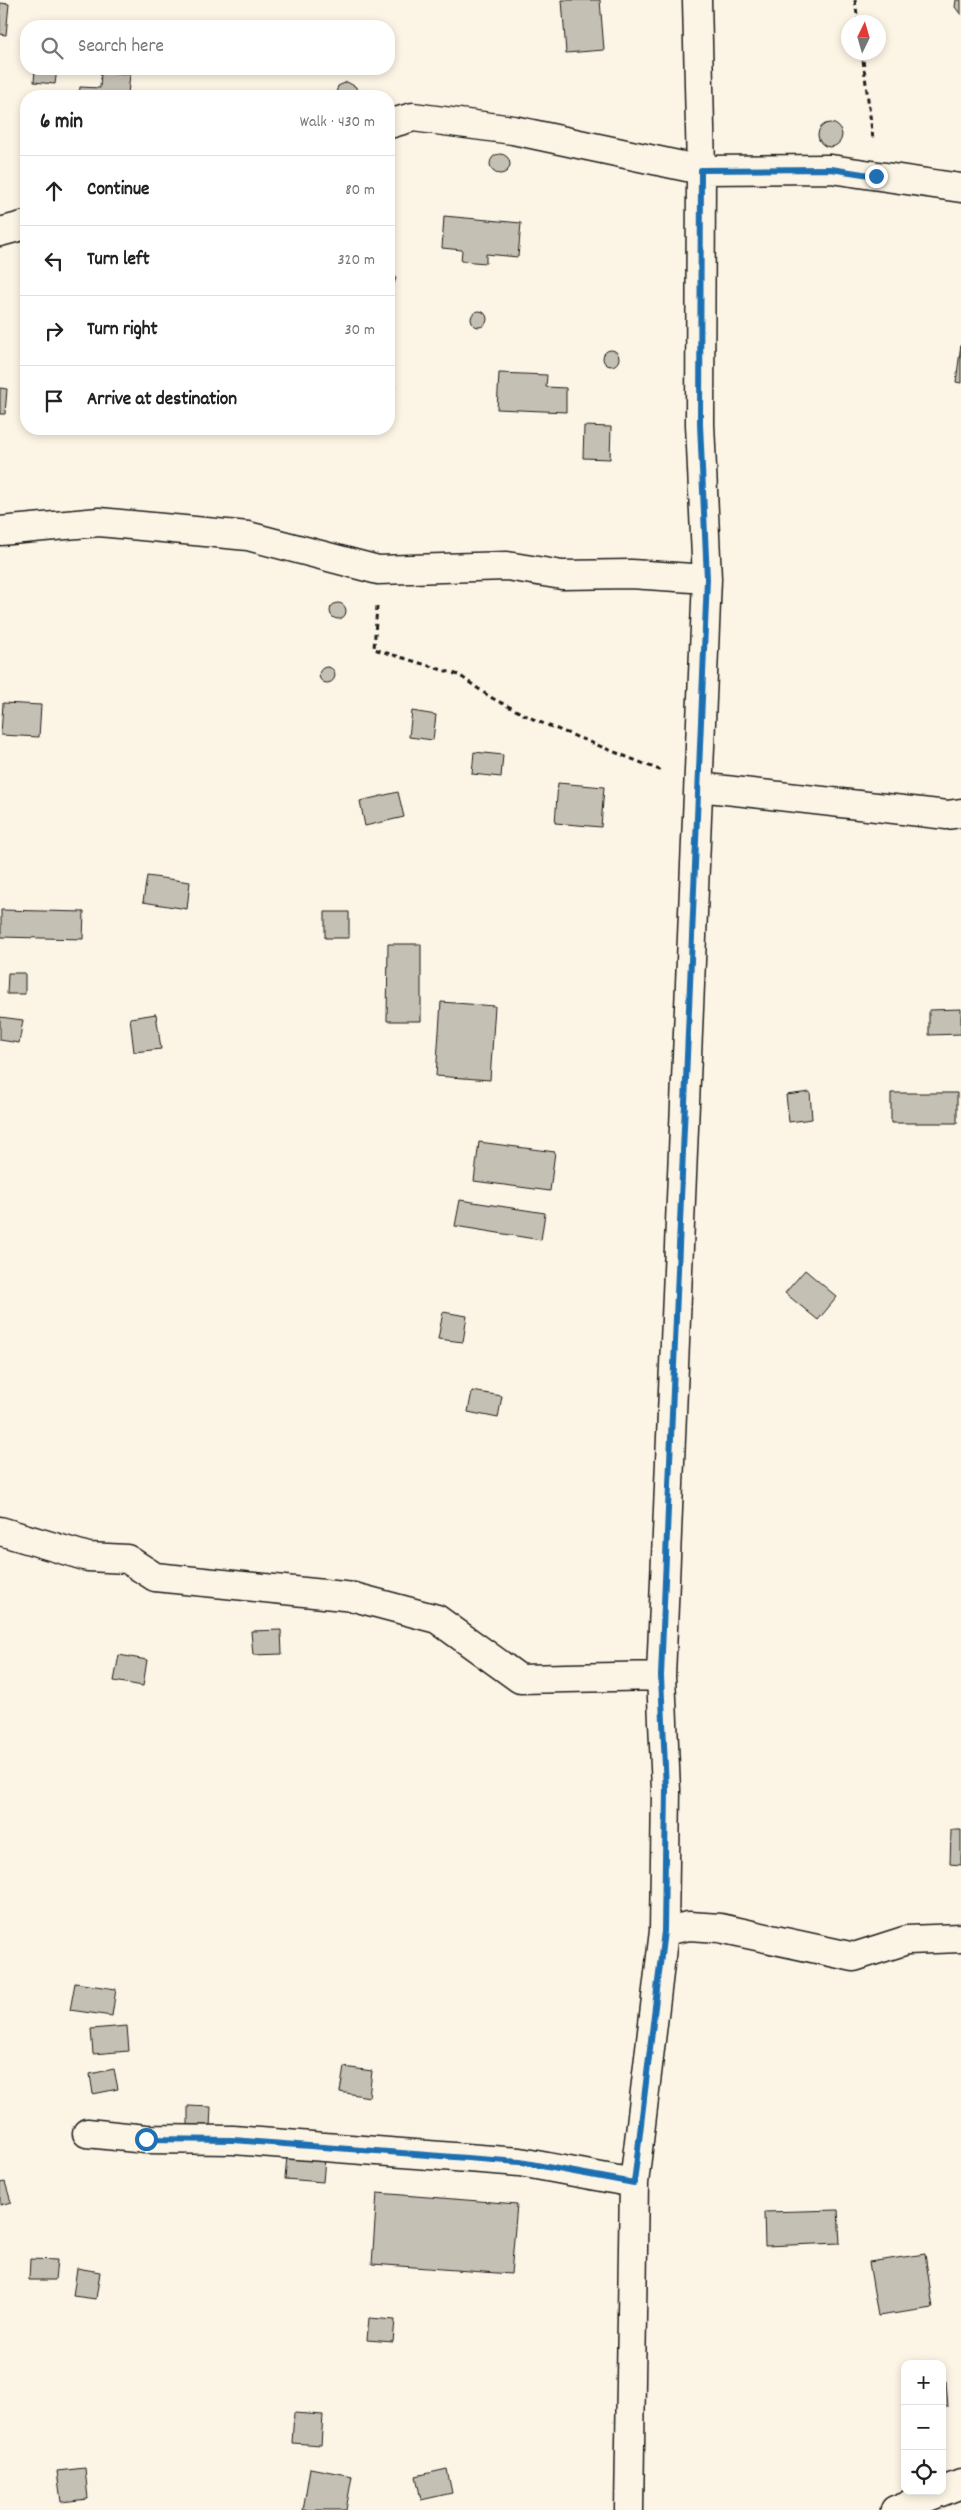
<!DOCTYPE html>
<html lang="en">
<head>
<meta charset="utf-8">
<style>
  :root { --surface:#fff; --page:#f2f2f2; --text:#222; --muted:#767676; --line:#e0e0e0 }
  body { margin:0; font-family:Dekko,sans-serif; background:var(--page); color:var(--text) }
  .controls { position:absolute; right:15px; bottom:15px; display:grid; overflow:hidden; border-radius:10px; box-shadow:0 2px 8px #0003 }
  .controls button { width:45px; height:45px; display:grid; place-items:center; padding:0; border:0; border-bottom:1px solid var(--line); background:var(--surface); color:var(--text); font:25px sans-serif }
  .compass { position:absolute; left:841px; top:15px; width:45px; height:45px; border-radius:50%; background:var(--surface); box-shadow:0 2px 8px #0003; rotate:5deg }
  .stop { position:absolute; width:15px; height:15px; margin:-11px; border:4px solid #1f6fb2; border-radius:50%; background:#fff }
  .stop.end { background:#1f6fb2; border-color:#fff; box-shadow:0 1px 5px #0008 }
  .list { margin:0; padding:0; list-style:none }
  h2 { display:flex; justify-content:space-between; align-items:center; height:65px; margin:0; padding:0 20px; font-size:21px }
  h2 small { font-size:16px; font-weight:400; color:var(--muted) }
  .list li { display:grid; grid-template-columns:32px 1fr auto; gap:15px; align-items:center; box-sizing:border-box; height:70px; padding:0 20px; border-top:1px solid var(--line) }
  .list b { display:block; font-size:19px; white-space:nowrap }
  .list em { font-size:16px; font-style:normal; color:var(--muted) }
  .icon { flex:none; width:28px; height:28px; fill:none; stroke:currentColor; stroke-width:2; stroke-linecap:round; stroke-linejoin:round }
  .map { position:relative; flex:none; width:961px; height:2510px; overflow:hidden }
  .search { position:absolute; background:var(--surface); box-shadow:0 2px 8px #0003; left:20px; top:20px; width:375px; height:55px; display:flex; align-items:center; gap:12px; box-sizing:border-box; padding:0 18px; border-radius:20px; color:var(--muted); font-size:19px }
  .panel { position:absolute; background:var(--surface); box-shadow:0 2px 8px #0003; left:20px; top:90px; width:375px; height:345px; border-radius:20px }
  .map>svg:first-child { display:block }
  .building { fill:#c4c0b3; stroke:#1c1c1c }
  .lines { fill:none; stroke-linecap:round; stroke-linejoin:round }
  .minor-casing { stroke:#1c1c1c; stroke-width:31 }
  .path { stroke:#1c1c1c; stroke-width:3; stroke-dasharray:5 4; stroke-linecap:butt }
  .minor { stroke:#fcf5e5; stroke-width:28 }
  .route { stroke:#1f6fb2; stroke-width:6 }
</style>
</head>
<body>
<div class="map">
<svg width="961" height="2510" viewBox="0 0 961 2510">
  <rect width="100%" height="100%" fill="#fcf5e5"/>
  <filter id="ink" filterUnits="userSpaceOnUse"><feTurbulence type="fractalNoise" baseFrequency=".02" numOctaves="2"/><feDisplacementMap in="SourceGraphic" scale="10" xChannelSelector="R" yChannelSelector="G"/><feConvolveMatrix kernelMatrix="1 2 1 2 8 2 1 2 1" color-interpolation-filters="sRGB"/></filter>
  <g filter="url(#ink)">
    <path class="building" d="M 562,0 L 600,0 L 604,50 L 566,53 Z
      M 956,0 L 961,0 L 961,15 L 955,7 Z
      M 0,3 L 9,4 L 6,35 L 0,34 Z
      M 35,69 L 57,69 L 55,84 L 34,82 Z
      M 101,72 L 130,74 L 128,94 L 150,96 L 79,96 L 80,87 L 100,88 Z
      M 347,82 L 356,87 L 357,96 L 335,96 L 338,86 Z
      M818 135a12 12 0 1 1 24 0a12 12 0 1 1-24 0Z
      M490 164a10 10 0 1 1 20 0a10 10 0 1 1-20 0Z
      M 444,216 L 521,223 L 518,257 L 486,254 L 486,263 L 461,261 L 462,250 L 442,248 Z
      M 389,267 L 392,269 L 396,278 L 393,287 L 389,292 Z
      M471 319a8 8 0 1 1 16 0a8 8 0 1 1-16 0Z
      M 961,344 L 961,383 L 956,382 Z
      M603 358a8 8 0 1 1 16 0a8 8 0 1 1-16 0Z
      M 499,373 L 547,375 L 546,387 L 566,388 L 566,412 L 497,409 Z
      M 389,375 L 395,386 L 393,393 L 389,397 Z
      M 0,388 L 7,389 L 5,414 L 0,414 Z
      M 584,426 L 611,427 L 610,459 L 583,458 Z
      M330 611a8 8 0 1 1 16 0a8 8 0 1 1-16 0Z
      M319 675a8 8 0 1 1 16 0a8 8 0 1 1-16 0Z
      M 3,703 L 41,705 L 39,737 L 1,735 Z
      M 412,711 L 436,715 L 433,740 L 409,737 Z
      M 474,752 L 503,755 L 501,777 L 472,774 Z
      M 558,783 L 604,787 L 601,827 L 555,823 Z
      M 398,792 L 404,817 L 365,826 L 360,801 Z
      M 147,876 L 190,882 L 187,909 L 143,902 Z
      M 1,910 L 84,912 L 83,939 L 1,937 Z
      M 325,912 L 349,912 L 349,938 L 325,938 Z
      M 388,944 L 421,944 L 421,1021 L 387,1021 Z
      M 8,973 L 25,973 L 25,994 L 7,994 Z
      M 441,1002 L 495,1006 L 490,1080 L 436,1076 Z
      M 961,1009 L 961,1034 L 929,1035 L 929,1010 Z
      M 156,1014 L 161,1049 L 134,1052 L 130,1018 Z
      M 0,1017 L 23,1020 L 19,1043 L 0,1040 Z
      M 810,1092 L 812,1119 L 789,1122 L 786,1095 Z
      M 891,1093 L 957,1093 L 957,1123 L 891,1123 Z
      M 479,1142 L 555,1152 L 550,1191 L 474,1181 Z
      M 460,1200 L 545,1213 L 541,1240 L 455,1226 Z
      M 805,1270 L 837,1297 L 818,1320 L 785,1293 Z
      M 443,1312 L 467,1316 L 463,1342 L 438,1339 Z
      M 472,1391 L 502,1396 L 498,1418 L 468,1412 Z
      M 281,1630 L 282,1654 L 253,1655 L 251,1631 Z
      M 119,1655 L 147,1660 L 143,1686 L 114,1681 Z
      M 951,1830 L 961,1830 L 961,1865 L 950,1864 Z
      M 75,1983 L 116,1989 L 112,2016 L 70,2010 Z
      M 127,2026 L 129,2051 L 93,2054 L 91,2029 Z
      M 344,2067 L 372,2071 L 369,2097 L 340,2092 Z
      M 114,2069 L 118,2089 L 93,2094 L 90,2074 Z
      M 188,2106 L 211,2107 L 210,2128 L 188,2127 Z
      M 287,2156 L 325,2159 L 323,2182 L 285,2179 Z
      M 5,2182 L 11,2202 L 0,2205 L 0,2183 Z
      M 377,2193 L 517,2204 L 511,2274 L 372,2264 Z
      M 838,2210 L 840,2243 L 765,2246 L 764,2212 Z
      M 925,2254 L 933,2308 L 878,2316 L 869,2262 Z
      M 30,2259 L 57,2260 L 55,2280 L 29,2280 Z
      M 77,2268 L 100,2272 L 96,2299 L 73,2296 Z
      M 369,2318 L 395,2320 L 393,2342 L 367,2340 Z
      M 942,2381 L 946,2381 L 948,2407 L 942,2407 Z
      M 294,2413 L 323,2415 L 321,2445 L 292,2443 Z
      M 85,2468 L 88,2499 L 61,2502 L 57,2471 Z
      M 310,2468 L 352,2476 L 346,2510 L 303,2510 Z
      M 447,2469 L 452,2493 L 421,2500 L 416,2476 Z"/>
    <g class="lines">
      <defs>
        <path id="minor" d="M 389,124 L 413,117 L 513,130 L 701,170 L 831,169 L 961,188
          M 0,232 L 26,225
          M 0,531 L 99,522 L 248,536 L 378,570 L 507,566 L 562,575 L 631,574 L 707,579
          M 699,787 L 947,815 L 961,813
          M 0,1531 L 88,1557 L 127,1559 L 155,1577 L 354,1597 L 437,1619 L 520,1679 L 661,1676
          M 664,1931 L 689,1926 L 720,1928 L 854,1957 L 907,1940 L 961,1938
          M 87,2133 L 146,2139 L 233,2140 L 520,2162 L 634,2183
          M 629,2510 L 634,2183 L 664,1931 L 666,1790 L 661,1676 L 707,579 L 700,424 L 701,170 L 697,0
          M 895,2510 L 961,2484"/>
      </defs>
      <use href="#minor" class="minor-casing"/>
      <path class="path" d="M 855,0 L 858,22
        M 862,52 L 873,139
        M 377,606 L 374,649 L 459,675 L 490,697 L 537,721 L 662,771"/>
      <use href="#minor" class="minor"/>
    </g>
  </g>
  <g class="lines" filter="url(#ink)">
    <path class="route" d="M 146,2139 L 233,2140 L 520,2162 L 634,2183 L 664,1931 L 666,1790 L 661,1676 L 707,579 L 700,424 L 701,170 L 831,169 L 876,176"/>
  </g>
</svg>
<div class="controls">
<button>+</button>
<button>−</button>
<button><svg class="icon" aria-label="locate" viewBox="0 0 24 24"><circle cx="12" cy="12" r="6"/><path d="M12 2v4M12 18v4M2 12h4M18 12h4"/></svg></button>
</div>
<svg class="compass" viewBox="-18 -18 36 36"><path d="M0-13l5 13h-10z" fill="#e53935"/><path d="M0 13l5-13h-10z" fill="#767676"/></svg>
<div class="stop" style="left:146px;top:2139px"></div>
<div class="stop end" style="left:876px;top:176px"></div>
<div class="search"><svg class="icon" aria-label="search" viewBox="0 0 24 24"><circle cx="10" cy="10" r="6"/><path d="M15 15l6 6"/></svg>Search here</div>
<section class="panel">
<h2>6 min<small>Walk · 430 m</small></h2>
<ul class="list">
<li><svg class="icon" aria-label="ahead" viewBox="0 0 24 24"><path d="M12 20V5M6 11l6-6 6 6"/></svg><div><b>Continue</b></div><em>80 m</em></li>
<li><svg class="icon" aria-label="left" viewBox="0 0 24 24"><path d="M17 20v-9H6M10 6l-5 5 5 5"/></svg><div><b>Turn left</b></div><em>320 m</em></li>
<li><svg class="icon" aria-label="right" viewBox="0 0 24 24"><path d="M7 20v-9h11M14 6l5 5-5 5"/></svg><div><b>Turn right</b></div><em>30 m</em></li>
<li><svg class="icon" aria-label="arrive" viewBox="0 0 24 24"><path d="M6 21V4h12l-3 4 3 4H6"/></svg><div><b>Arrive at destination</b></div></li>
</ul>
</section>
</div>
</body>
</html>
